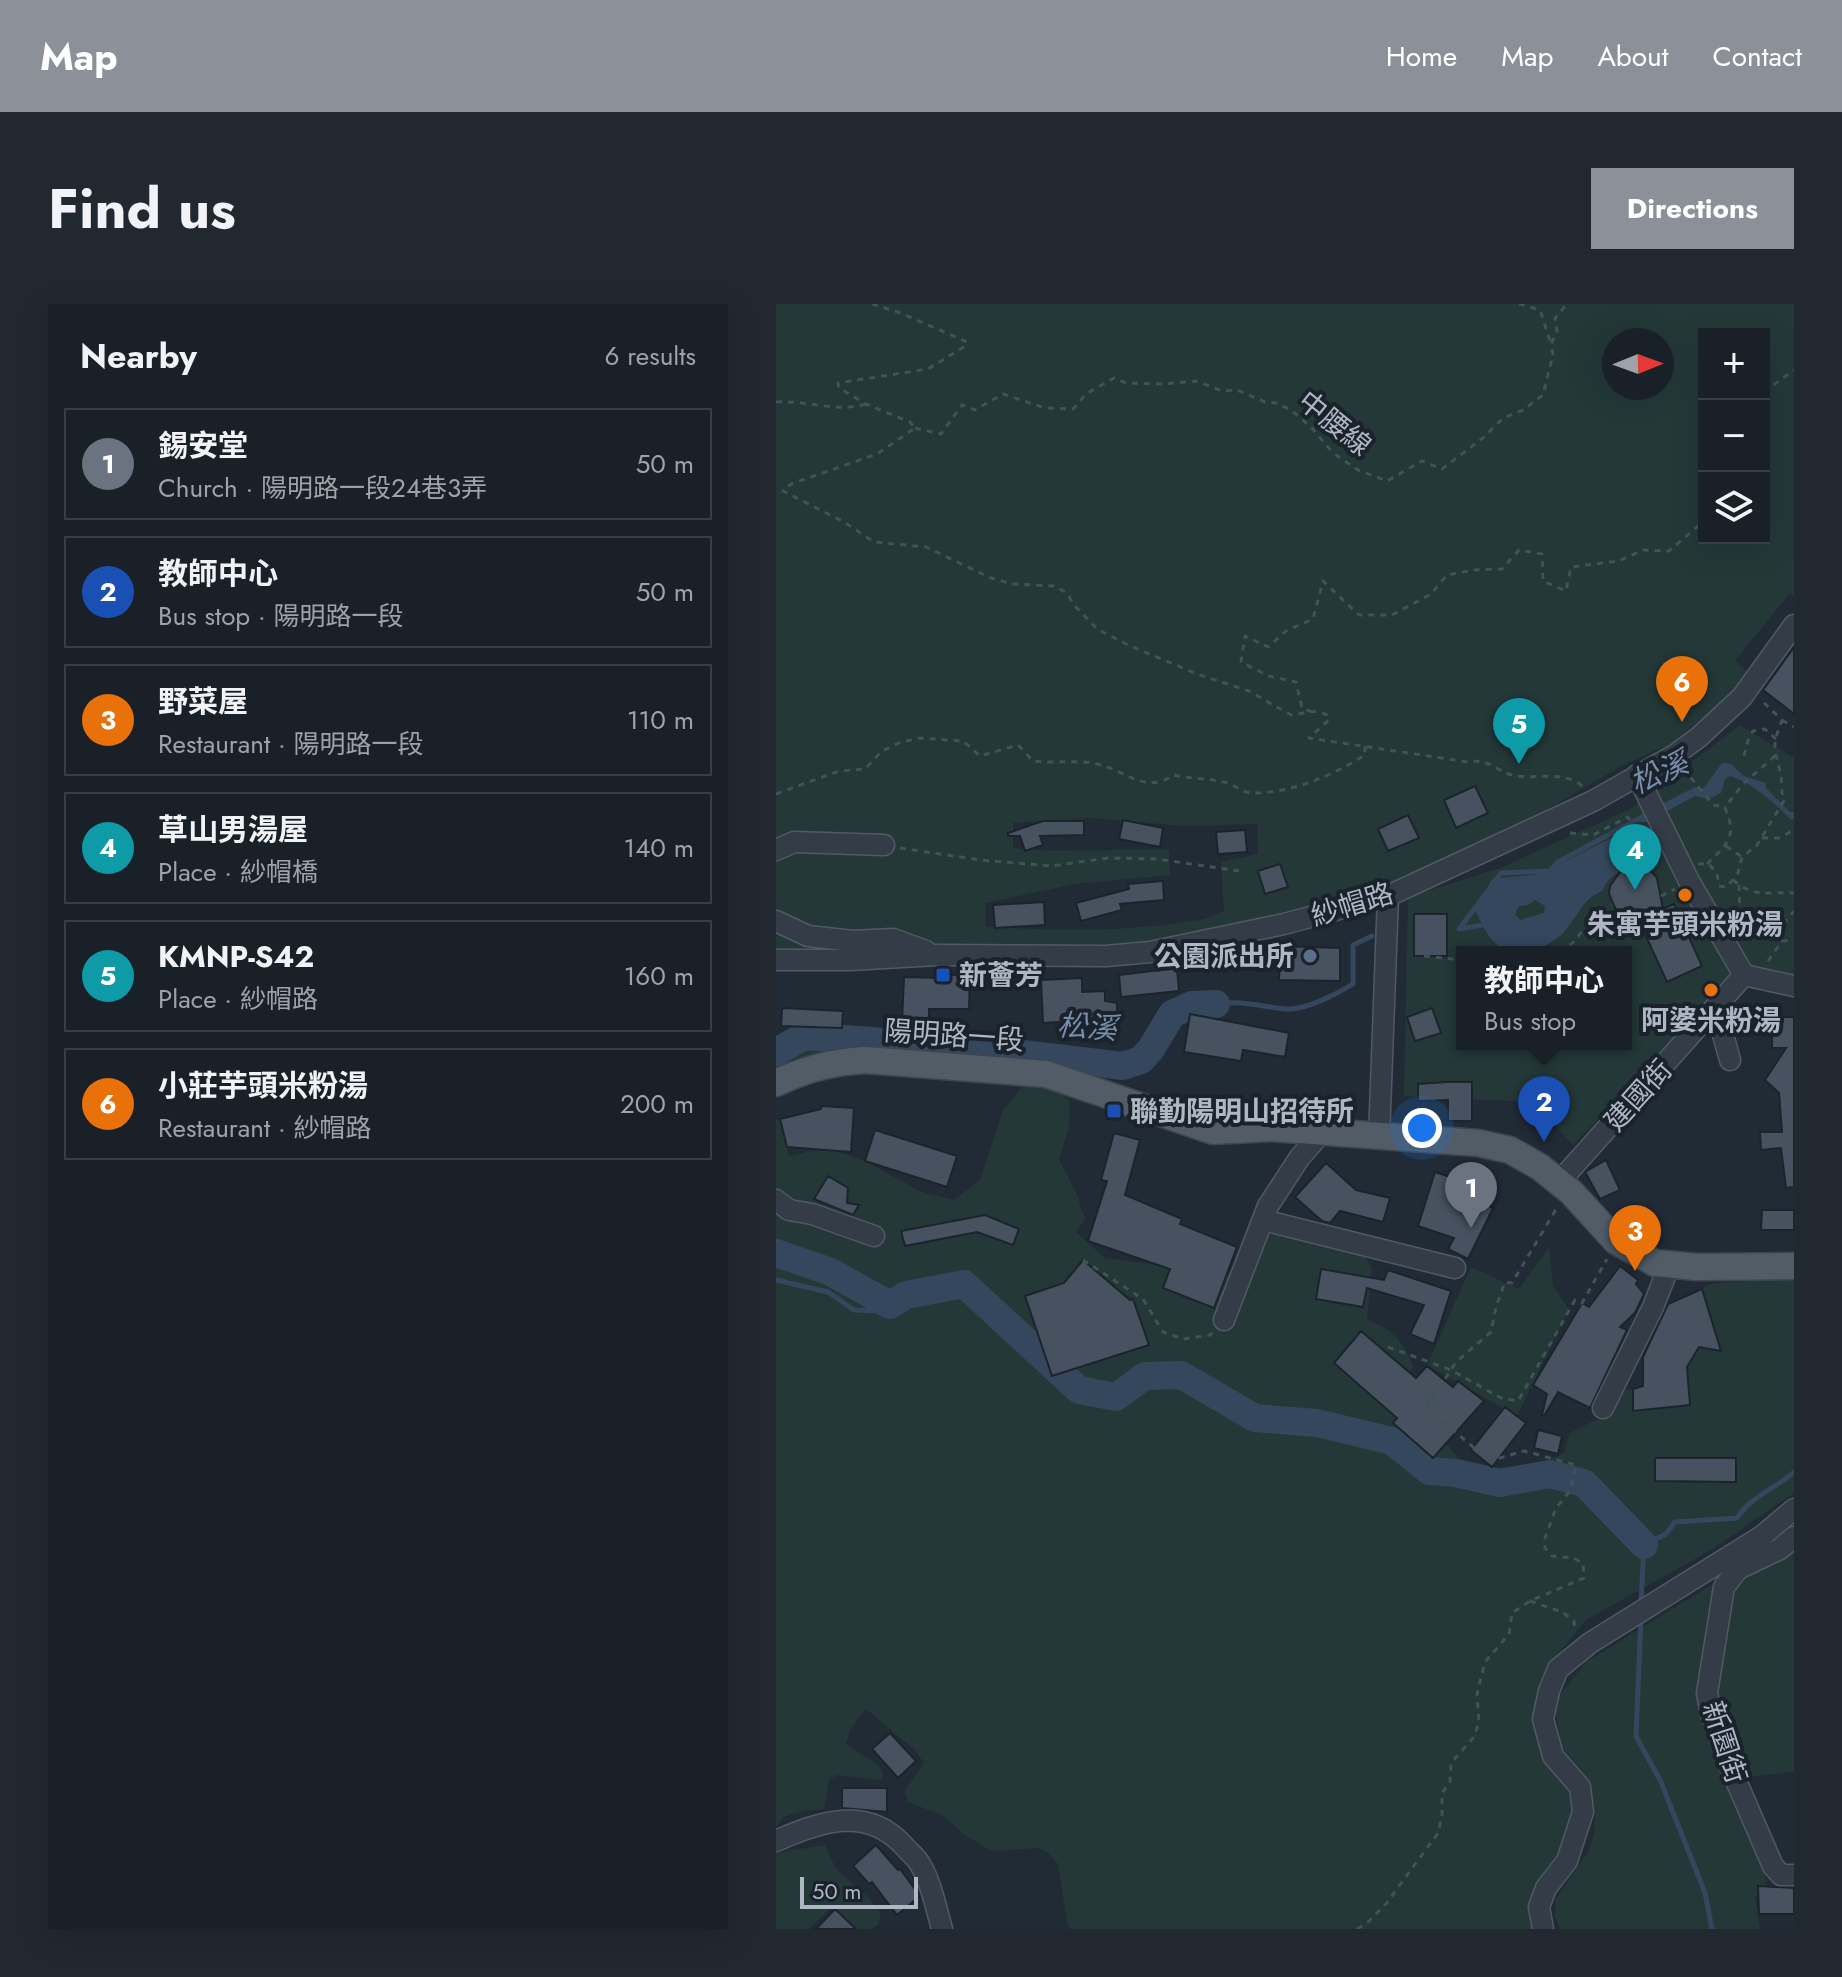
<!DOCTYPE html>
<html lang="en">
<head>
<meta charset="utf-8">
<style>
  :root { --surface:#192028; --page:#222830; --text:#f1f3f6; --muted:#9fa3a8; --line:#373e45; --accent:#8c9099 }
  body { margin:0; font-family:Jost,"Noto Sans TC",sans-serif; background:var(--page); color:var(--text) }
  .controls { position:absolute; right:24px; top:24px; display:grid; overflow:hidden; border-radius:0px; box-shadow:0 8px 32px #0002 }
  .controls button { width:72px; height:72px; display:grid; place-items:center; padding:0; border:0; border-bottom:2px solid var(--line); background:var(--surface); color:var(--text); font:40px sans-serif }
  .compass { position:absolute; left:826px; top:24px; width:72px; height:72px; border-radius:50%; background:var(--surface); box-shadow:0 8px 32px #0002; rotate:89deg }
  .scale { position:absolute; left:24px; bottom:20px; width:118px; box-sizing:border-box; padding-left:8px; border:4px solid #aeb7c3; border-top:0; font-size:22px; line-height:28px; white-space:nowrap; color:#aeb7c3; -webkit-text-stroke:6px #1a222b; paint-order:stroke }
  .you { position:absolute; left:646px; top:824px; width:28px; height:28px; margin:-20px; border:6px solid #fff; border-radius:50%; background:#1a73e8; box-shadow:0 0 0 12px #1a73e833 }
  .badge { display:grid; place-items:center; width:52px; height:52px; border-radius:50%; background:var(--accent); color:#fff; font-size:26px; font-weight:700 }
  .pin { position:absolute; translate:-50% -66px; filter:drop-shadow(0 2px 4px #0008) }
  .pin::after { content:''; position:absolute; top:42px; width:28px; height:24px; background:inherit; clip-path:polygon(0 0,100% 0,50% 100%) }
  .popup { position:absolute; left:680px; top:642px; width:176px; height:104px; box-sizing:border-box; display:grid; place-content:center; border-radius:0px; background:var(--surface); filter:drop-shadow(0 2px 6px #0005); font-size:26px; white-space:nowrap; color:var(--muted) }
  .popup b { font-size:30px; color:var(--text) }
  .popup::after { content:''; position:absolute; left:50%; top:100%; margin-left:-16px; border:16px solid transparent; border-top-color:var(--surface) }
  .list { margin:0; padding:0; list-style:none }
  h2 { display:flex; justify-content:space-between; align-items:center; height:104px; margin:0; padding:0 32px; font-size:34px }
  h2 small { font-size:26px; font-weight:400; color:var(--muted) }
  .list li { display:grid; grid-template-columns:52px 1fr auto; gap:24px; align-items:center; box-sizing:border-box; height:112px; margin:0 16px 16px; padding:0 16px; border:2px solid var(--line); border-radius:0px }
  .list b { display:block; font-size:30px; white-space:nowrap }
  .list p { margin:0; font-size:26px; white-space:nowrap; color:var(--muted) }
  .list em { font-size:26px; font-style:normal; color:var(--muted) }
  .icon { flex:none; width:44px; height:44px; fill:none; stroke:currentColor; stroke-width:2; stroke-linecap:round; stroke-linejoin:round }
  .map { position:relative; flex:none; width:1018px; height:1625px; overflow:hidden; border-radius:0px }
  header { display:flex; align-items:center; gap:48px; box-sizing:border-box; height:112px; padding:0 40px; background:var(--accent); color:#fff }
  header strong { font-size:38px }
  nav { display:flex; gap:44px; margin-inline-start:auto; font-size:28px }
  .intro { display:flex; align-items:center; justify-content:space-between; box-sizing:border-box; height:192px; padding:0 48px }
  h1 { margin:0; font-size:56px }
  .button { padding:20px 36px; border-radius:0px; background:var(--accent); color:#fff; font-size:28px; font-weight:700 }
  main { display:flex; gap:48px; padding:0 48px }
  aside { flex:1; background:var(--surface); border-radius:0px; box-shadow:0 8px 32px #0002 }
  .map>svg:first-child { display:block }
  .green { fill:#243838; fill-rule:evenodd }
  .water { fill:#35475d; fill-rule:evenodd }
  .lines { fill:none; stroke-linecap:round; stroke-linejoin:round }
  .stream { stroke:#35475d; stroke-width:5 }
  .river { stroke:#35475d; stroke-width:28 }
  .building { fill:#475260; stroke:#1b242d; stroke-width:2 }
  .minor-casing { stroke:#515a64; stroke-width:23 }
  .major-casing { stroke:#3d4650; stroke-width:29 }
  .path { stroke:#405355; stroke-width:3; stroke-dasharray:6 6; stroke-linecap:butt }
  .minor { stroke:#343c47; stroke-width:20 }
  .major { stroke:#525c67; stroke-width:26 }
  .food-dot { fill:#e8710a; stroke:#1a222b; stroke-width:3 }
  .service-dot { fill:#5c6f8a; stroke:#1a222b; stroke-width:3 }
  .transit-dot { fill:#1a4fb4; stroke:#1a222b; stroke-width:3 }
  .labels { text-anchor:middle; stroke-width:8; stroke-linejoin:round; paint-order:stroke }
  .street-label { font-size:28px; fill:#aeb7c3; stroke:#1a222b }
  .poi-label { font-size:28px; font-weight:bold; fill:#aeb7c3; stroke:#1a222b }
  .water-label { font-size:30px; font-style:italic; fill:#778fab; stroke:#1a222b }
</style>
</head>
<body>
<header>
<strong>Map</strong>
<nav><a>Home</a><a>Map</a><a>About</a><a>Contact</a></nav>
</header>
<div class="intro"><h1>Find us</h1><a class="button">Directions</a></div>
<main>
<aside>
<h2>Nearby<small>6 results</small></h2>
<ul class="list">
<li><span class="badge" style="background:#6b7280">1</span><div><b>錫安堂</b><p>Church · 陽明路一段24巷3弄</p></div><em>50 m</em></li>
<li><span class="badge" style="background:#1a4fb4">2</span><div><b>教師中心</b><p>Bus stop · 陽明路一段</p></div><em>50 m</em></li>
<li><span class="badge" style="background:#e8710a">3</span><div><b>野菜屋</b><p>Restaurant · 陽明路一段</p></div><em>110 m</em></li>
<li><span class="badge" style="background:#0f9aa8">4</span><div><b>草山男湯屋</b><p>Place · 紗帽橋</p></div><em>140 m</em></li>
<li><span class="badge" style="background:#0f9aa8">5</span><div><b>KMNP-S42</b><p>Place · 紗帽路</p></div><em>160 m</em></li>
<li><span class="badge" style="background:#e8710a">6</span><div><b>小莊芋頭米粉湯</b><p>Restaurant · 紗帽路</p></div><em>200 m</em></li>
</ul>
</aside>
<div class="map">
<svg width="1018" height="1625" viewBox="0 0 1018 1625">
  <rect width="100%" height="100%" fill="#212b36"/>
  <path class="green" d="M 0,0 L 1018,0 L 1018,291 L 1014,289 L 959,357 L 976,371 L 898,438 L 849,460 L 742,522 L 636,574 L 578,592 L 502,614 L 372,644 L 0,652 ZM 928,30 L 988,30 L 988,234 L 928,234 ZM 838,36 L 886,36 L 886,84 L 838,84 ZM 313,514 L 409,522 L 481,520 L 482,550 L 445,558 L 448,607 C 431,617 413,617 395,620 C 333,628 273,626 210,623 L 209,599 L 299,580 L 394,571 L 393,547 L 389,545 L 278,547 L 237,544 L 237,519 Z
    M 964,421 L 1018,454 L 1018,676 L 969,665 L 797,841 L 757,798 L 628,792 L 632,593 L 724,564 L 854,505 ZM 686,648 L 850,648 L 850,740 L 686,740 Z
    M 11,732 L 59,749 L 44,754 L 17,756 L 0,767 L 0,737 Z
    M 252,776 L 283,787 L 294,798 L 293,823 L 283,856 L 300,888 L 309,915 L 300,928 L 329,954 L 455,970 L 496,928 L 586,948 L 596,964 L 591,1016 C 616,1024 628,1038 637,1062 L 626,1089 L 630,1104 L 618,1119 L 657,1154 L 670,1140 L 686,1158 L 707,1165 L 766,1160 L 788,1149 L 793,1130 C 820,1112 830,1122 845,1087 L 857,1085 L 857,1107 L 914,1101 L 911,1063 L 923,1043 L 945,1047 L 926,985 L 935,980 L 1018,973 L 1018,1189 L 935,1246 L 810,1316 L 772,1362 L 765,1382 L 770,1453 L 796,1491 L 795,1511 L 792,1531 L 756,1597 L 754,1612 L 758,1625 L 295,1625 L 291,1618 L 282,1560 L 271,1548 L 262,1544 L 219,1547 L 210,1544 L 186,1529 L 168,1512 L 132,1498 L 129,1487 L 148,1459 L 139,1446 L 90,1405 L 74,1426 L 70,1440 L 103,1462 L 107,1469 L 105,1476 L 61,1471 L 53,1476 L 48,1505 L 28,1507 L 7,1513 L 0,1524 L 0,816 L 4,815 L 13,852 L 40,846 L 61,847 L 89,857 L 146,888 L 178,896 L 204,876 L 227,806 Z
    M 773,943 L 777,982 L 793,1005 L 741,1112 L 651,1061 L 695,963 L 743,985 Z
    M 1018,1243 L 1018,1467 L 966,1474 L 995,1567 L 989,1570 L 991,1588 L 979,1593 L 984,1625 L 784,1625 L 779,1612 L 780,1595 L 812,1548 L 818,1531 L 819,1513 L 812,1474 L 785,1442 L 780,1408 L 783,1392 L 810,1358 L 932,1283 Z
    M 49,1541 L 60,1565 L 92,1593 L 105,1610 L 102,1621 L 96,1625 L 80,1625 L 56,1603 L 33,1625 L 0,1625 L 0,1549 Z"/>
  <path class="water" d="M 946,459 L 955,460 L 968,472 L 990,479 L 990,484 L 1014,508 L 1018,508 L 1018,515 L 1015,516 C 999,499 975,478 954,472 L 949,475 L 945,489 L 933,495 L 919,492 L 871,518 L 857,518 L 857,515 L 919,483 L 927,485 Z
    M 843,530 L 847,531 L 854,555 C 847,570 830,571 827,587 C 807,593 801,614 788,628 C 772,645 738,658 719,639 C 710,631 705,617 699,606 L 716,575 L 764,570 ZM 759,596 L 769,602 L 768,609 L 744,616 L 739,610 L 743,602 L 752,601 Z"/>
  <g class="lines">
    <path class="stream" d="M 844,534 L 850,522 L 860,516
      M 719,577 L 725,569 L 774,567 L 782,558 L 849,522
      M 683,625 L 713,620
      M 683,625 L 711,588
      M 440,700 C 465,696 486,703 511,705 C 530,706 561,690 577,680 L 577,641 L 596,632
      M 0,976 L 52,988 L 78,1006 L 109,1007 L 114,1001
      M 865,1300 L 868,1241 L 890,1230 L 899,1218 L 961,1214 C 974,1193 1000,1184 1018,1168
      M 865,1314 L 860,1432 L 885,1478 L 929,1589 L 936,1625"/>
    <path class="river" d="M 0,748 L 28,732 L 215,746 L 347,762 L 365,756 L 375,745 L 396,710 L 416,701 L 440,700
      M 0,949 L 55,968 L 114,1001 L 130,991 L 188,980 L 303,1086 L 340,1093 L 369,1072 L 405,1071 L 479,1114 L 541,1119 L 616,1137 L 653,1167 L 680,1169 L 724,1179 L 774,1170 L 808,1179 L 868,1241"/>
  </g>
  <path class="building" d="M 1018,343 L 1018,410 L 987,386 Z
    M 699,482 L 712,509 L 680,524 L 668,496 Z
    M 632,511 L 643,534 L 612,547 L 602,525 Z
    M 347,516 L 387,524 L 384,543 L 343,535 Z
    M 267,517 L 308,517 L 308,531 L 264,532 L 267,541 L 249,547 L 244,532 L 232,532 L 232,529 Z
    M 469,526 L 471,548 L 442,550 L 440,528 Z
    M 504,560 L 512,583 L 489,590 L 482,567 Z
    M 860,562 L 876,568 L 881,574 L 887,605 L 898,600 L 926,662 L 891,678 L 862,615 L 846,612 L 840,606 L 833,590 L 834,582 L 844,568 Z
    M 387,577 L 388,596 L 344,600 L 346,606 L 305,617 L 300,599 L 353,585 L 352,580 Z
    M 268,598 L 269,621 L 219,624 L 217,601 Z
    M 638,610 L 671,610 L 671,652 L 638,652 Z
    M 504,642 L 564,644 L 564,677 L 503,676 Z
    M 401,664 L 403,687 L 345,693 L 343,671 Z
    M 167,671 L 194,671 L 193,705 L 153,705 L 153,719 L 126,718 L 128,673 L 167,674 Z
    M 306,674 L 306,688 L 329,687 L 329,697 L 341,699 L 341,733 L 315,733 L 315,716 L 267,719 L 265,676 Z
    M 6,704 L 67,707 L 66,724 L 5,722 Z
    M 656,704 L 665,729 L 639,737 L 631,713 Z
    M 414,710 L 513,729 L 509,753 L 467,746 L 465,757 L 408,748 Z
    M 996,713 L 1018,713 L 1018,883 L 1010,884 L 1005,844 L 985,846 L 984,828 L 1006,828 L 1003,789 L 989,776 L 1010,744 L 996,744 Z
    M 671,778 L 696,778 L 696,817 L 672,817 L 672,796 L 642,797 L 642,780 Z
    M 45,802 L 78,804 L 75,848 L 11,843 L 4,815 L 45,805 Z
    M 99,826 L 181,852 L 171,883 L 89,857 Z
    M 338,829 L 364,836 L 349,891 L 406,915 L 404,920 L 461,943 L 438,1004 L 387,984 L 394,965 L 312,937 L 331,877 L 325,876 Z
    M 830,856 L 844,886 L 824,895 L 809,868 Z
    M 550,859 L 580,886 L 614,894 L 607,918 L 564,907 L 554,919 L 546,917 L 519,893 Z
    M 659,868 L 696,880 L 693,892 L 717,904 L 692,955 L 672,945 L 678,934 L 642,922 Z
    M 52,872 L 72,884 L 71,899 L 83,901 L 77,911 L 38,895 Z
    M 986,906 L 1018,906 L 1018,926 L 985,926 Z
    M 209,911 L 243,925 L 237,941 L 201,928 L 129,942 L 125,927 Z
    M 307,956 L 354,996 L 357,995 L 373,1041 L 276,1072 L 249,992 L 288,979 Z
    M 844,962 L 862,976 L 860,980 L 868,990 L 859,1009 L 844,1023 L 851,1026 L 814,1104 L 782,1088 L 768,1112 L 766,1111 L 771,1090 L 757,1081 L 806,999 L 813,1003 Z
    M 545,965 L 608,976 L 612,966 L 675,987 L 658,1040 L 634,1030 L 648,1001 L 591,984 L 587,1003 L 540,995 Z
    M 926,985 L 945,1047 L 923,1043 L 911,1063 L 914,1101 L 857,1107 L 857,1085 L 867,1082 L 867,1053 L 892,1000 Z
    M 585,1027 L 640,1074 L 651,1062 L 677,1083 L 682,1077 L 708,1097 L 657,1154 L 617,1119 L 621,1114 L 558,1059 Z
    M 729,1103 L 750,1119 L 716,1163 L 695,1146 Z
    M 762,1126 L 786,1132 L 782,1150 L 758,1144 Z
    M 879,1154 L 960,1154 L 960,1178 L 879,1177 Z
    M 114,1429 L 140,1457 L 122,1474 L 96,1445 Z
    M 66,1484 L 111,1484 L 111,1508 L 66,1504 Z
    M 100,1541 L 122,1566 L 124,1565 L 144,1592 L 121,1611 L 96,1578 L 93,1580 L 77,1562 Z
    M 982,1582 L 1018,1584 L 1018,1610 L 983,1610 Z
    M 59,1605 L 80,1625 L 40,1625 Z"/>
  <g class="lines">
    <defs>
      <path id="minor" d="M 861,471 L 913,577 L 968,671
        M 0,546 L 18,538 L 108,541
        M 0,617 L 32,632 L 77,637 L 117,635 L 150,647
        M 0,656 L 74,656 L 161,651 L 330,652 L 374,648 L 508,620 L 612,592 L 817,497 L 900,450 L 923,433 L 966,393 L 1018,321
        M 968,671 L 1018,682
        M 940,705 L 954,756
        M 603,834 L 612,592
        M 784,877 L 968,671
        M 0,896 L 13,906 L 36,910 L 98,932
        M 487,916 L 679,964
        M 448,1016 L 492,902 L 524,853 L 547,827
        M 827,1104 L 877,1003 L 893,962
        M 1018,1233 L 1004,1245 L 962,1265 L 948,1283 L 931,1389 L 935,1410 L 955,1465 L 997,1562 L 1005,1571 L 1018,1571
        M 0,1537 C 43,1518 90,1501 127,1541 C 132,1547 140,1553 144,1560 C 155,1578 160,1604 166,1625
        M 767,1625 L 763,1603 L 770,1584 L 791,1557 L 807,1508 L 804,1483 L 777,1452 L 767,1415 L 773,1387 L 782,1365 L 814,1339 L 986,1232 L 1018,1205"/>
      <path id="major" d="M 0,779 C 30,765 56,758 89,756 L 270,770 L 437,827 L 496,824 L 702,839 L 734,846 L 764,863 L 795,888 L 840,937 L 879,959 L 920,963 L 1018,962"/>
    </defs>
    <use href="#minor" class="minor-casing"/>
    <use href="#major" class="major-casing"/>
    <path class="path" d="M 96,0 L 122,8 L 189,37 L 191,41 L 152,65 L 62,79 L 63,84 L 90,100 L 134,118 L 139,124 L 101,150 L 15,180 L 7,187 L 68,218 L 98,238 L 150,243 L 215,274 L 236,280 L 278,282 L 291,289 L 298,301 L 321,325 L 352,341 L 421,370 L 473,387 L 515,411 L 541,407 L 551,411 L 553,416 L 533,434 L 692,458 C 715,454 719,468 740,472 C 761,475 791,466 808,484
      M 743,0 L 764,6 L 775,40
      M 988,88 L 1018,66
      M 0,98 C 30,96 62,109 90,100
      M 139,124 L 165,130 L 186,101 L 199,106 L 227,90 L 269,104 L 297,105 L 310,90 L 338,74 L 350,79 L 387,80 L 420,77 L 446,87 L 461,86 L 489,98 L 500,99 L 515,106 L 535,123 L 557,149 L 582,166 L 611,177 L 646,157 L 666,165 L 707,134 L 727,114 L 747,106 L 767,91 L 777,51 L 775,40 L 781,27 L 779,14 L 791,0
      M 536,408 L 526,404 L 520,378 L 493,372 L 465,358 L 469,332 L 492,343 L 510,327 L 537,315 L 547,277 L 583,311 L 616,311 L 655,290 L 671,271 L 697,266 L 726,265 L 743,246 L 766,250 L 767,277 L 790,287 L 795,263 L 843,257 L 867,246 L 893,247 L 928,217
      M 1006,416 L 1018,423
      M 968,452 L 972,436 L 977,427 L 989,425 L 1000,435
      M 907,464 L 937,501 L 950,503
      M 0,490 L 63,467 L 89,465 L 106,447 L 125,438 L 144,434 L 187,437 L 204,452 L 242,441 L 257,457 C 278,460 300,455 321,460 C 350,466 368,491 398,471 C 414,475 431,474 448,478 C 458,480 466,489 476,489 C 517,489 555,472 589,451 L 589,442
      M 794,529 L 817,531 L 852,513 L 857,522 L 852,534 L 875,535
      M 986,534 L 1003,534 L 1018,526
      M 950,542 L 966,553
      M 124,544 L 205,556 L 275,562 L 332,554 L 381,555 L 463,567
      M 922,560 L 933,560 L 941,570 L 943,582 L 951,583 L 962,569 L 966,553 L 981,541 L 1009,495 L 1006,489 L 1005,471 L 999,447 L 999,436 L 1006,416 L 984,395
      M 931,560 C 951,540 962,533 949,504 L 951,501 L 966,481 L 999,452
      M 957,576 C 979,595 992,587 1018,589
      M 963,581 L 964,619 L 982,635 L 987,634 L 991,622 L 1008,619 L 1018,607
      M 885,592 L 899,585
      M 784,648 L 799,637 L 808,624 L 828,615 L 836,601
      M 648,652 L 686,656
      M 992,657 L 1006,637 L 1018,636
      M 307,956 L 367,995 L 387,1028 L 407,1035 L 434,1031 L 437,1028
      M 612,1043 L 675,1066 L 725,1094 L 742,1097 L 799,996 L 806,999 L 831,955
      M 754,1297 L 786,1308 L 798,1317 L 799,1328
      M 581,1625 L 591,1619 L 610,1600 L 662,1529 L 666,1512 L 666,1489 L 674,1478 L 675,1459 L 697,1434 L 703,1419 L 701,1390 L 709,1358 L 733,1330 L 736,1309 L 754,1297 L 808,1274 L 807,1260 L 798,1254 L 776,1252 L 769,1244 L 769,1234 L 780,1204 L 794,1187 L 800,1161 L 748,1147 L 713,1157 L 651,1103 L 680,1058 L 715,1028 L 720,1003 L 729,978 L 736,979 L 782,902"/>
    <use href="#minor" class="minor"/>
    <use href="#major" class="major"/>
  </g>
  <g class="food-dot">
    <circle cx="909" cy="591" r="8"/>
    <circle cx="935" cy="686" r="8"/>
  </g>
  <circle class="service-dot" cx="534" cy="652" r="8"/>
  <g class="transit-dot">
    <rect x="159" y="663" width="16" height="16" rx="4"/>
    <rect x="330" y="799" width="16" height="16" rx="4"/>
  </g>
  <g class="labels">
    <g class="street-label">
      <text transform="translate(559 119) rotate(39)" y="10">中腰線</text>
      <text transform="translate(576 600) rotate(-17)" y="10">紗帽路</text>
      <text transform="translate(178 731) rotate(4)" y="10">陽明路一段</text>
      <text transform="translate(862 791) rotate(-48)" y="10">建國街</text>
      <text transform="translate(949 1438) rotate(72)" y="10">新園街</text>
    </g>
    <g class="poi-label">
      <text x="909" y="630">朱寓芋頭米粉湯</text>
      <text x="518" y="662" text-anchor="end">公園派出所</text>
      <text x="183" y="681" text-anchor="start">新薈芳</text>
      <text x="935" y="726">阿婆米粉湯</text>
      <text x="354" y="817" text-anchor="start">聯勤陽明山招待所</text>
    </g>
    <g class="water-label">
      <text transform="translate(883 469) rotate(-24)" y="10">松溪</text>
      <text transform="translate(311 723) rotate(4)" y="10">松溪</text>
    </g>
  </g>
</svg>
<div class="controls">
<button>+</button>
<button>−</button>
<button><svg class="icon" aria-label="layers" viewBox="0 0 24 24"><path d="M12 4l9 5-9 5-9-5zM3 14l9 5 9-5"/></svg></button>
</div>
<svg class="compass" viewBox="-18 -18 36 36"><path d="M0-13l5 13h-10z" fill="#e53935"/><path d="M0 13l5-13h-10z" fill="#9fa3a8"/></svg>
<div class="scale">50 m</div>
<div class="you"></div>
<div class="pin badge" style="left:695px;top:924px;background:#6b7280">1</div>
<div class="pin badge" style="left:768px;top:838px;background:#1a4fb4">2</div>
<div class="popup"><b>教師中心</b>Bus stop</div>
<div class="pin badge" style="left:859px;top:967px;background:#e8710a">3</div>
<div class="pin badge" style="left:859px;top:586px;background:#0f9aa8">4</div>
<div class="pin badge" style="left:743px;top:460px;background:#0f9aa8">5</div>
<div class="pin badge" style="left:906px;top:418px;background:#e8710a">6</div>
</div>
</main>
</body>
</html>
